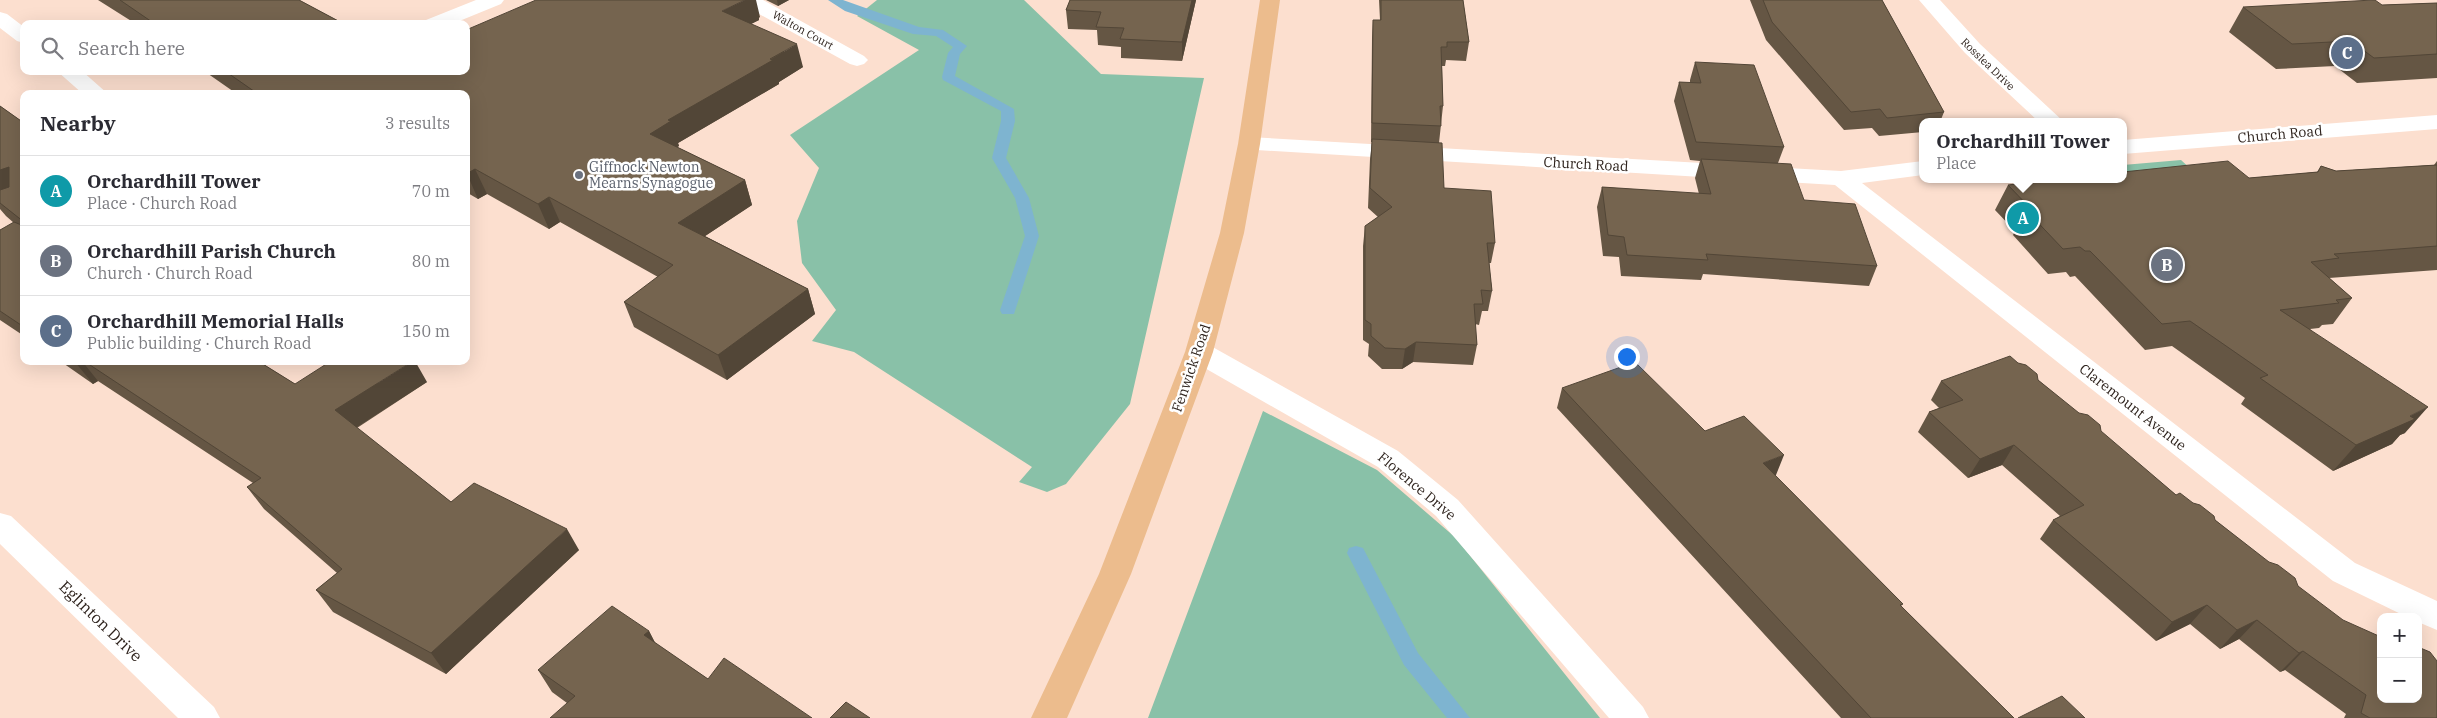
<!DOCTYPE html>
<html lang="en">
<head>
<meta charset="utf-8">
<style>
  :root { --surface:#fff; --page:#f7f7f7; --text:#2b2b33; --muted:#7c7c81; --line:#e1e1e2; --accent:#b45309 }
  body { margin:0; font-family:"IBM Plex Serif",serif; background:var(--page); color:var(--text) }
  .controls { position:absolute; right:15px; bottom:15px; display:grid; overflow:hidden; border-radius:10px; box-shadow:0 5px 20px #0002 }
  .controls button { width:45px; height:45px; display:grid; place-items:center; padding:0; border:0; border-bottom:1px solid var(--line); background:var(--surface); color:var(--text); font:25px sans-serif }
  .you { position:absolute; left:1626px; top:356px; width:18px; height:18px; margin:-12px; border:4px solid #fff; border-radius:50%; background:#1a73e8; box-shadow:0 0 0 8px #1a73e833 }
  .badge { display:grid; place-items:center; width:32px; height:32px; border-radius:50%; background:var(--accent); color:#fff; font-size:16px; font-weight:700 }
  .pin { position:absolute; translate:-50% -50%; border:2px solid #fff; box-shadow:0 1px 5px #0006 }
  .popup { position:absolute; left:1919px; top:118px; width:208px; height:65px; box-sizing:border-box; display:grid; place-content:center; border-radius:10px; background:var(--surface); filter:drop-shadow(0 1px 4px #0005); font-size:16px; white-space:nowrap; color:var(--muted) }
  .popup b { font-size:19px; color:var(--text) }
  .popup::after { content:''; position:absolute; left:50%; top:100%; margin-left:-10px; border:10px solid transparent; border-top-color:var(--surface) }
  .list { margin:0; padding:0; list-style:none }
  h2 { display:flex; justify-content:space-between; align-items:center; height:65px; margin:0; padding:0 20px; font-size:21px }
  h2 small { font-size:16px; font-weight:400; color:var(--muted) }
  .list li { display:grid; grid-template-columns:32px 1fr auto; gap:15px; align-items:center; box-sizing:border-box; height:70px; padding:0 20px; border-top:1px solid var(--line) }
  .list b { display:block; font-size:19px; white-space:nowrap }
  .list p { margin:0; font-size:16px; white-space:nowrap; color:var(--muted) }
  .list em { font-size:16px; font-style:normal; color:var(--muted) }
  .icon { flex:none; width:28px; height:28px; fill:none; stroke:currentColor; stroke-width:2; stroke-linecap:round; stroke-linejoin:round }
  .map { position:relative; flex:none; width:2437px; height:718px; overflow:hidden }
  .search { position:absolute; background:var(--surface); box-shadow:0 5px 20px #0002; left:20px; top:20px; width:450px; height:55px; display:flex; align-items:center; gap:12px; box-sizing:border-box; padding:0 18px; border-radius:10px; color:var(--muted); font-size:19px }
  .panel { position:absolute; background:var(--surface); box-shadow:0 5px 20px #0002; left:20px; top:90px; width:450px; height:275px; border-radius:10px }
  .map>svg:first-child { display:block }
  .forest { fill:#89c1a8 }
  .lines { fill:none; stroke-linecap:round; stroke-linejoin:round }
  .stream { fill:#7eb4d0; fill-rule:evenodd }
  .street { fill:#fff; fill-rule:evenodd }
  .primary { fill:#ecbc8d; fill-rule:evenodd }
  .wall { fill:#655644 }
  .shaded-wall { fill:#524637 }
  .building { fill:#75644f; stroke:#524637 }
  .worship-dot { fill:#6b7280; stroke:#fff; stroke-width:2 }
  .labels { text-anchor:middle; stroke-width:5; stroke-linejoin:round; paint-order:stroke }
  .far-street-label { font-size:11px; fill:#2e231d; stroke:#fff }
  .street-label { font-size:14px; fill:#2e231d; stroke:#fff }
  .worship-label { font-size:14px; fill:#5b616d; stroke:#fff; text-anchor:start }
  .near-street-label { font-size:16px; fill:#2e231d; stroke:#fff }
</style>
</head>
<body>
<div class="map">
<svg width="2437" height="718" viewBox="0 0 2437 718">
  <rect width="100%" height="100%" fill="#fcdfcf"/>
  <path class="forest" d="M 877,0 L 1024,0 L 1101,74 L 1204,78 L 1130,404 L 1066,484 L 1047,492 L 1019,482 L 1032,467 L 854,352 L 812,341 L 836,310 L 802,263 L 797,221 L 819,168 L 790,135 L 919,50 L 857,16 Z
    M 2181,160 L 2193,171 L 2123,179 L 2123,165 Z
    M 1263,411 L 1377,470 L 1456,538 L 1600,718 L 1148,718 Z"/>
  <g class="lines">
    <path class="stream" d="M 828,0 L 843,0 L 919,27 L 943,30 L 967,46 L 960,54 L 955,76 L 1014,109 L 1015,121 L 1006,158 L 1029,198 L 1039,236 L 1014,314 L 1002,314 L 1000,310 L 1025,236 L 1015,198 L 992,158 L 1001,121 L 1001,111 L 943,80 L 942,77 L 948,53 L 953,47 L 936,36 L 913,34 L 845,11 Z
      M 1356,546 L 1363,548 L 1418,653 L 1470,718 L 1447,718 L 1404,665 L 1347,553 L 1349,548 Z"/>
    <path class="street" d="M 476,0 L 504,0 L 501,4 L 452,24 L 423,24 L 426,20 Z
      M 738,0 L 763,0 L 864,56 L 868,60 L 864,64 L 857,66 L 850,64 L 741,4 Z
      M 1919,0 L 1940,0 L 1980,44 L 2064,122 L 2039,122 L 1965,53 Z
      M 0,12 L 7,14 L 24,27 L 24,43 L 17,41 L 0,28 Z
      M 57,71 L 82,71 L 108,94 L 83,94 Z
      M 2437,115 L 2437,129 L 2123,154 L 2123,140 Z
      M 1249,137 L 1841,171 L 1923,161 L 1923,175 L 1862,183 L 2355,563 L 2437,601 L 2437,630 L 2418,622 L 2418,617 L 2407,617 L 2333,581 L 1835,185 L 1241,149 L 1238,144 L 1241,139 Z
      M 1199,343 L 1209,345 L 1398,451 L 1458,500 L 1643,707 L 1649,718 L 1609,718 L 1436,516 L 1378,467 L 1189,359 L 1185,352 L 1189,345 Z
      M 0,513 L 11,516 L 214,707 L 220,718 L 178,718 L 0,544 Z"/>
    <path class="primary" d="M 1260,0 L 1280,0 L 1260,144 L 1244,233 L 1213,352 L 1131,574 L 1067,718 L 1031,718 L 1099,574 L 1185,352 L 1220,233 L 1238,144 Z"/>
  </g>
  <path class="wall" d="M 98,0 L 299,0 L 344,24 L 136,24 Z
    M 766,0 L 789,0 L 778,6 Z
    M 1070,0 L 1196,0 L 1182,61 L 1121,58 L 1121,47 L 1098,45 L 1097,30 L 1068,29 L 1066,10 Z
    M 1379,0 L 1463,0 L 1469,42 L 1466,61 L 1446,60 L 1445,66 L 1442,66 L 1443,106 L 1439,143 L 1444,188 L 1495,243 L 1491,263 L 1489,263 L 1492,291 L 1488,311 L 1482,311 L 1479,325 L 1475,324 L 1477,345 L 1473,365 L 1413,362 L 1402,369 L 1382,369 L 1368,356 L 1369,344 L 1363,340 L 1363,246 L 1365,226 L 1378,217 L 1368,208 L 1370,159 L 1372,142 L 1371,142 L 1372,38 L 1373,20 L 1380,20 Z
    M 1750,0 L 1882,0 L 1944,112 L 1940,122 L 1923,122 L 1923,132 L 1879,136 L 1872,128 L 1844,130 L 1766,40 Z
    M 2437,3 L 2437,78 L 2357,83 L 2335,66 L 2276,69 L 2229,32 L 2243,7 L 2382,5 Z
    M 759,17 L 759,20 L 751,24 L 803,67 L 779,82 L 779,84 L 678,143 L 679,146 L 677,147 L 745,180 L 752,205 L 705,236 L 808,289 L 815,314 L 727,380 L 634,327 L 624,302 L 658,277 L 560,222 L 549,229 L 487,194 L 478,199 L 466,192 L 466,94 L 237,94 L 204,71 L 466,71 L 760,17 Z
    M 1695,62 L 1784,147 L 1778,163 L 1804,200 L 1877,266 L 1869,286 L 1703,274 L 1701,280 L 1621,276 L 1619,257 L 1603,256 L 1597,207 L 1602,187 L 1699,194 L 1695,178 L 1700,161 L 1690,160 L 1674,101 L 1679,82 L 1690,83 L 1690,80 Z
    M 0,106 L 24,123 L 24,336 L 0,320 L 0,230 L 14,223 L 6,216 L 0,209 Z
    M 2437,161 L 2437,270 L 2329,278 L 2352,298 L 2333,324 L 2322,325 L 2319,328 L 2310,329 L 2405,433 L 2400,435 L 2392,444 L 2333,471 L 2241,404 L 2245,398 L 2172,346 L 2145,350 L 2075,276 L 2070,277 L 2066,272 L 2048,274 L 2013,235 L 2015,231 L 1995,210 L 2008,185 L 2249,178 L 2317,172 L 2321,166 L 2336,171 L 2434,165 Z
    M 60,361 L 258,361 L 295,384 L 427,382 L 357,428 L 451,502 L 579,550 L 446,674 L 333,612 L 316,590 L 337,573 L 264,509 L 247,487 L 253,483 L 98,381 L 93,384 Z
    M 2038,380 L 2176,495 L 2215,520 L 2298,586 L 2437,718 L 2344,718 L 2346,714 L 2285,670 L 2280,672 L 2239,639 L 2220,649 L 2190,624 L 2156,641 L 2040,539 L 2053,520 L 2060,516 L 2002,465 L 1968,478 L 1918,432 L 1929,412 L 1939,408 L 1931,400 L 1941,381 Z
    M 1562,388 L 1705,431 L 1776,475 L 1775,475 L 1903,604 L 1901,606 L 2014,718 L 1841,718 L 1557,408 Z
    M 649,631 L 655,643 L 708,679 L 812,718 L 567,703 L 552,692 L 538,670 Z"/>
  <path class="shaded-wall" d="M 745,0 L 756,0 L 760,17 L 759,17 L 759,20 L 729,35 L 722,11 Z
    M 777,0 L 789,0 L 778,6 Z
    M 1192,0 L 1196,0 L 1182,61 L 1182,42 Z
    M 797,44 L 803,67 L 779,82 L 779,84 L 678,143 L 679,146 L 658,158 L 650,134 L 668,120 Z
    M 9,167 L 24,187 L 0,197 L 0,170 Z
    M 475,169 L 487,194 L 478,199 L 467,174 Z
    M 745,180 L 752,205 L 687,248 L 678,223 Z
    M 549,197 L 560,222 L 549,229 L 538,204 Z
    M 808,289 L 815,314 L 727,380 L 718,355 Z
    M 1416,342 L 1413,362 L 1402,369 L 1405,349 Z
    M 77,361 L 82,361 L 98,381 L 93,384 L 75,362 Z
    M 413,361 L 415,361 L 427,382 L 349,432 L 335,410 Z
    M 2428,407 L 2405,433 L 2400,435 L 2392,444 L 2333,471 L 2356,445 L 2410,416 Z
    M 2014,445 L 2002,465 L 1968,478 L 1980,459 Z
    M 1784,455 L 1776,475 L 1755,483 L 1763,463 Z
    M 567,529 L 579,550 L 446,674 L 431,653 Z
    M 2207,605 L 2190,624 L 2156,641 L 2172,622 Z
    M 2257,620 L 2239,639 L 2220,649 L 2237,630 Z
    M 649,631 L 661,654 L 644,635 Z
    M 2303,651 L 2285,670 L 2280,672 L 2299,653 Z"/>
  <path class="building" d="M 120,0 L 299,0 L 344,24 L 155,24 Z
    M 536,0 L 745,0 L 722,11 L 797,44 L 770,59 L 773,60 L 668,120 L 671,121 L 650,134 L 745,180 L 678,223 L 808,289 L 718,355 L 624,302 L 673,265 L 549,197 L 538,204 L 475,169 L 466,174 L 466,94 L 258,94 L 225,71 L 466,71 L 466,30 Z
    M 1070,0 L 1192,0 L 1182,42 L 1120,39 L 1124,28 L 1096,27 L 1101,12 L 1066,10 Z
    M 1381,0 L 1463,0 L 1469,42 L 1447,42 L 1447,47 L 1441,47 L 1443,106 L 1440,106 L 1441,126 L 1372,123 L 1373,20 L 1381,20 Z
    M 1763,0 L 1882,0 L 1944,112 L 1887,118 L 1880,109 L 1851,112 L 1772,22 Z
    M 2373,0 L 2375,0 L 2382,5 L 2437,3 L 2437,54 L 2374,58 L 2351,41 L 2292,44 L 2243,7 Z
    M 1695,62 L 1754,65 L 1784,147 L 1696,142 L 1679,82 L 1701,83 Z
    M 0,106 L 24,123 L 24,222 L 0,203 L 0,190 L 9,187 L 9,167 L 0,170 Z
    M 1372,139 L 1442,143 L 1444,188 L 1491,191 L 1495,243 L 1487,243 L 1492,291 L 1481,290 L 1483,304 L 1474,304 L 1477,345 L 1416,342 L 1405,349 L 1385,348 L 1371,336 L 1371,324 L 1365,320 L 1365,226 L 1392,207 L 1370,188 Z
    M 1701,159 L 1791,164 L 1804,200 L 1855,204 L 1877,266 L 1706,254 L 1708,260 L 1627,255 L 1624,237 L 1608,235 L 1602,187 L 1711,194 Z
    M 2228,161 L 2249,178 L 2318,172 L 2321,166 L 2336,171 L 2437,165 L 2437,246 L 2334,254 L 2339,258 L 2311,262 L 2352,298 L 2336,300 L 2339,303 L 2280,310 L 2428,407 L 2410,416 L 2415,419 L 2356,445 L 2260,378 L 2268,375 L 2190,321 L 2162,324 L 2090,251 L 2085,251 L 2080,247 L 2063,249 L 2026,210 L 2031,209 L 2008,185 L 2058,179 L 2123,179 L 2123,172 Z
    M 14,222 L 24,226 L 24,327 L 0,311 L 0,230 Z
    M 2010,356 L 2018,363 L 2026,365 L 2037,374 L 2038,380 L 2079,413 L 2088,415 L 2100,425 L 2101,431 L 2176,495 L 2180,493 L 2193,503 L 2200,505 L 2214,516 L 2215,520 L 2269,562 L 2278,565 L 2295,578 L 2298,586 L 2343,620 L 2381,637 L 2381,699 L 2418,699 L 2418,647 L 2430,652 L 2437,661 L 2437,718 L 2370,718 L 2361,713 L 2366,695 L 2303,651 L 2299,653 L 2257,620 L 2237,630 L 2207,605 L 2172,622 L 2053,520 L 2084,505 L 2014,445 L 1980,459 L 1929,412 L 1963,400 L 1941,381 Z
    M 84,361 L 258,361 L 295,384 L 331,361 L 413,361 L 335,410 L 451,502 L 474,483 L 567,529 L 431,653 L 316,590 L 342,569 L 247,487 L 261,478 Z
    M 1635,362 L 1705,431 L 1744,416 L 1784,455 L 1763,463 L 1903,604 L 1900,605 L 2014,718 L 1871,718 L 1562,388 Z
    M 612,606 L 649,631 L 644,635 L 708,679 L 724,658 L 812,718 L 550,718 L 575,696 L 538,670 Z
    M 2062,696 L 2085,718 L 2018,718 Z
    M 846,702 L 870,718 L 830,718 Z"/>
  <circle class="worship-dot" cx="579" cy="175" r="5"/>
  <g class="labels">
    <g class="far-street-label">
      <text transform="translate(803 30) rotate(29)" y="4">Walton Court</text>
      <text transform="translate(1988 64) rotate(44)" y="4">Rosslea Drive</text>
    </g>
    <g class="street-label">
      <text transform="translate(2280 134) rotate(-5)" y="5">Church Road</text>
      <text transform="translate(1586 164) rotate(3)" y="5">Church Road</text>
      <text transform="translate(1191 368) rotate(-71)" y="5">Fenwick Road</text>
      <text transform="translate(2133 407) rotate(38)" y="5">Claremount Avenue</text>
      <text transform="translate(1417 486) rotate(40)" y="5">Florence Drive</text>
    </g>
    <g class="worship-label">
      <text x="589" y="172">Giffnock Newton<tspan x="589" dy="16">Mearns Synagogue</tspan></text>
    </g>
    <g class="near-street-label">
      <text transform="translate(101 621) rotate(44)" y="6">Eglinton Drive</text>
    </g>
  </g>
</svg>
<div class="controls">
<button>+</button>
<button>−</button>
</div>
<div class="you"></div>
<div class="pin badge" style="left:2023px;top:218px;background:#0f9aa8">A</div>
<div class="popup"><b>Orchardhill Tower</b>Place</div>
<div class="pin badge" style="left:2167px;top:265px;background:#6b7280">B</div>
<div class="pin badge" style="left:2347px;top:53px;background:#5c6f8a">C</div>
<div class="search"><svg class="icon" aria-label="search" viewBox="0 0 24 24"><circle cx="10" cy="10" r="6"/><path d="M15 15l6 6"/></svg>Search here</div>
<section class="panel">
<h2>Nearby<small>3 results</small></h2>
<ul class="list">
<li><span class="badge" style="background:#0f9aa8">A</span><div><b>Orchardhill Tower</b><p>Place · Church Road</p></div><em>70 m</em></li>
<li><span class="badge" style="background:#6b7280">B</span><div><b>Orchardhill Parish Church</b><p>Church · Church Road</p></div><em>80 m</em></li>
<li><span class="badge" style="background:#5c6f8a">C</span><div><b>Orchardhill Memorial Halls</b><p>Public building · Church Road</p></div><em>150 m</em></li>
</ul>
</section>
</div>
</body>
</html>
